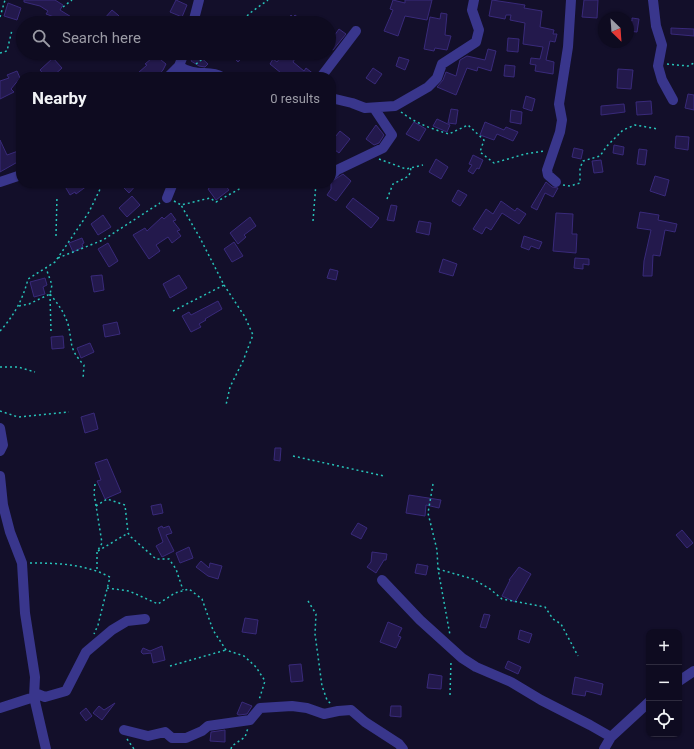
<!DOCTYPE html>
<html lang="en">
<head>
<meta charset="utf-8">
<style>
  :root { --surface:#0e0b20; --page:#171429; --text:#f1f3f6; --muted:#9b9ba5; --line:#2e2b3e }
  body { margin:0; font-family:Roboto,sans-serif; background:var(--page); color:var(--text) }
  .controls { position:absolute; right:12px; bottom:12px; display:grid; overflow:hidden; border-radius:8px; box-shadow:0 1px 3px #0004 }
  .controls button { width:36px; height:36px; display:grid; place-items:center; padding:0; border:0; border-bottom:1px solid var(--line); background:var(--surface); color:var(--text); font:20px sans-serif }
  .compass { position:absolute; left:598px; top:12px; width:36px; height:36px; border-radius:50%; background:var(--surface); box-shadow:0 1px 3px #0004; rotate:155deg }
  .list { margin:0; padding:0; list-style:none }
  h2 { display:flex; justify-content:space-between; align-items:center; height:52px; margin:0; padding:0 16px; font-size:17px }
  h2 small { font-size:13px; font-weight:400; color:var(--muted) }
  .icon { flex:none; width:22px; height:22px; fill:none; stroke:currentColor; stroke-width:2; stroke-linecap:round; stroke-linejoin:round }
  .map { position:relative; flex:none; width:694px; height:749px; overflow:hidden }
  .search { position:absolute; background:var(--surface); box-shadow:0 1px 3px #0004; left:16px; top:16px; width:320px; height:44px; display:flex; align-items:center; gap:10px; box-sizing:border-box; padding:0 14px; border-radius:22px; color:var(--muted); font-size:15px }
  .panel { position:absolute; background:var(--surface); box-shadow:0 1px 3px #0004; left:16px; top:72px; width:320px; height:116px; border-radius:16px }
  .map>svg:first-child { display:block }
  .building { fill:#23194c; stroke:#392a7a }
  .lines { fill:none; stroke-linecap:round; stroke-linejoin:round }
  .path { stroke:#27c3b9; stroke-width:1.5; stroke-dasharray:2 3; stroke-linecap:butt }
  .minor { stroke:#39368c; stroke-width:10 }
</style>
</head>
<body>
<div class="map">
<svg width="694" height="749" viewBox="0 0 694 749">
  <rect width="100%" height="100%" fill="#130f2a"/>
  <path class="building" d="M 24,0 L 55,0 L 63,5 L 60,10 L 81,23 L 64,23 L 65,21 L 46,14 L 48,11 L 40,6 L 24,2 Z
    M 176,0 L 187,5 L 182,17 L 170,12 Z
    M 393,0 L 405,3 L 405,0 L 432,0 L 427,20 L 405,16 L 398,36 L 384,31 L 393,10 L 390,9 Z
    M 492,0 L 525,5 L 524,8 L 542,11 L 540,27 L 554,30 L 553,34 L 557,34 L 555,42 L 550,41 L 546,60 L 554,62 L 553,74 L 535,71 L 536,65 L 530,64 L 531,58 L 540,59 L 543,47 L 523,44 L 525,23 L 510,20 L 511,15 L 506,15 L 505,19 L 489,16 Z
    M 584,0 L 598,0 L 597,18 L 582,17 Z
    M 8,3 L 21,8 L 17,20 L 4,16 Z
    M 112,10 L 118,15 L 126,23 L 108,23 L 104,19 Z
    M 441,13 L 447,14 L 445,35 L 451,36 L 447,50 L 435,48 L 434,51 L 424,49 L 430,17 L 440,19 Z
    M 291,15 L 293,17 L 295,15 L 305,23 L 285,23 Z
    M 632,18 L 639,19 L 637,32 L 628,31 L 628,20 L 632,21 Z
    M 671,28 L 694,29 L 694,36 L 671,34 Z
    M 339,29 L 346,34 L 333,50 L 329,48 L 329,43 Z
    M 508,38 L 519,39 L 518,52 L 507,51 Z
    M 488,49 L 496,51 L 491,71 L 478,67 L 477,71 L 467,68 L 456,95 L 437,87 L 443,80 L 446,72 L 456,76 L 460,60 L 467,56 L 485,60 Z
    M 158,53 L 166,53 L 161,60 L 166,64 L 163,70 L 157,77 L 142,77 L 138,73 L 147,65 L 145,64 Z
    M 196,53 L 208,64 L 205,67 L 199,66 L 191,61 Z
    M 229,53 L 247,53 L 238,62 Z
    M 284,53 L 290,53 L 296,57 L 293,62 L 304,71 L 306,68 L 315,75 L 315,77 L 298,77 L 294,74 L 292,77 L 277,77 L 281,73 L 270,64 L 273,59 L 277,62 Z
    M 399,57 L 409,60 L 405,70 L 396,66 Z
    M 53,58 L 62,68 L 52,77 L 46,77 L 40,70 Z
    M 505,65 L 515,66 L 514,77 L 504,76 Z
    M 373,68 L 382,74 L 375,84 L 366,78 Z
    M 618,69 L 633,70 L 631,89 L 617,88 Z
    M 17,71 L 20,78 L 11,89 L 14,92 L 0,99 L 0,81 L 9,78 L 7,75 Z
    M 688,94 L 694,95 L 694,110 L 685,108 Z
    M 526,96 L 535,99 L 532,111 L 523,108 Z
    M 651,101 L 652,114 L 637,115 L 636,102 Z
    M 624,104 L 625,112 L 601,115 L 601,106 Z
    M 451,109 L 458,110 L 456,124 L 448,123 Z
    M 511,110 L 522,112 L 521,124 L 510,122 Z
    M 437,119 L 450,125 L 447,132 L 433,126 Z
    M 414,122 L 426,129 L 419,141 L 406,134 Z
    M 485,122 L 504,130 L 506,127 L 518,132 L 513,141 L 497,134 L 494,140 L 480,135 Z
    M 376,125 L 384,135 L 379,143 L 374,145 L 366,139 Z
    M 340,131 L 350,139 L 339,153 L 331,147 L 331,142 Z
    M 676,136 L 689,137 L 688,150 L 675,148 Z
    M 0,140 L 7,155 L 21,150 L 21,160 L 0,172 Z
    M 614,145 L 624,147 L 623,155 L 613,153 Z
    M 574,148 L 583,150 L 581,159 L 572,157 Z
    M 639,149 L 647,150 L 645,165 L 637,164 Z
    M 473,155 L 483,160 L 479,169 L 477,168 L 473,174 L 468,171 L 472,165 L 469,164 Z
    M 436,159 L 448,167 L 441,179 L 429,172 Z
    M 601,160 L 603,172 L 594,173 L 592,161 Z
    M 343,174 L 351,181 L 336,201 L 327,195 L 331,189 L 331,182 Z
    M 655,176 L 669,180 L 665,196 L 650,191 Z
    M 546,182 L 552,187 L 558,188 L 553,197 L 545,193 L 537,210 L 531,207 Z
    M 63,183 L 91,183 L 76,194 L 75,192 L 70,195 Z
    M 119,183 L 138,183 L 129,193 Z
    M 216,183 L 223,183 L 229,190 L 216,200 L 208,189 Z
    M 458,190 L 467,195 L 460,206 L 452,201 Z
    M 132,196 L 140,205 L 127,217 L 119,208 Z
    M 353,198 L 379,218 L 371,228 L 346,207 Z
    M 501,201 L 515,211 L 517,208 L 526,214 L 519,224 L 502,213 L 491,230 L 486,227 L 482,234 L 473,229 L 486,209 L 493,214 Z
    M 391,205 L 397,206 L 394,221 L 387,220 Z
    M 640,212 L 659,215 L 658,220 L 677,224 L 675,232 L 665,230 L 660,256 L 653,255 L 652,276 L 643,276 L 644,261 L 651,230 L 637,228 Z
    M 171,213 L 176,220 L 173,221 L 180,230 L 177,231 L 181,236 L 172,243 L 168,237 L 156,245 L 160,251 L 149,259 L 133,235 L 145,228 L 147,231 L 162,217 L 164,219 Z
    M 556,213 L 573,214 L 572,234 L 577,234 L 576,253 L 553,251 Z
    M 103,215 L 111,227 L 98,235 L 91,224 Z
    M 250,217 L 256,226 L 244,235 L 246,237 L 238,244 L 230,233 Z
    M 419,221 L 431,223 L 429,235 L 416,232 Z
    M 524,236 L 542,242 L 539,249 L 531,246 L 529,250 L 521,247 Z
    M 82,238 L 84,243 L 82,244 L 83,247 L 73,252 L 69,243 Z
    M 234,242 L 243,256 L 232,262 L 224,249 Z
    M 108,243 L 118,261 L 109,267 L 98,249 Z
    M 575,258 L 589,259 L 589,265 L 583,264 L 583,269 L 574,268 Z
    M 443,259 L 457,264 L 453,276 L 439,272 Z
    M 330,269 L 338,271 L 336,280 L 327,278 Z
    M 102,275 L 104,290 L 94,292 L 91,276 Z
    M 179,275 L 187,288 L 170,298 L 163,284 Z
    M 45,278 L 47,285 L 43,287 L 45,294 L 34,297 L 30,282 Z
    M 218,301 L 222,309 L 205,319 L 206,320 L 199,324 L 201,327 L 191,332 L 182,316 L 189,312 L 191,315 Z
    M 117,322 L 120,334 L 105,337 L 103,325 Z
    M 63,336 L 64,348 L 52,349 L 51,337 Z
    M 90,343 L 94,352 L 81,358 L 77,348 Z
    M 94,413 L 98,429 L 85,433 L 81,417 Z
    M 275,448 L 281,448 L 280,461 L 274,460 Z
    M 107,459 L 121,492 L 105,499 L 97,481 L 101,480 L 95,463 Z
    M 409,495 L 441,500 L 439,508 L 426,505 L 425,516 L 406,513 Z
    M 161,504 L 163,513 L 153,515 L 151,506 Z
    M 358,523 L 367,528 L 361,539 L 351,534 Z
    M 162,526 L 163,528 L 169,526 L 172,533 L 166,535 L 174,551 L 162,557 L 156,546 L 163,542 L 158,528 Z
    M 682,530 L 693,543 L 687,548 L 676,535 Z
    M 189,547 L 193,558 L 180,563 L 176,553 Z
    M 372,552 L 387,554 L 386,560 L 384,560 L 376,573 L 367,567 L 371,562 Z
    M 201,561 L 209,568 L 210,563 L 222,566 L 218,579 L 208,576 L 196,567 Z
    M 417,564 L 428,566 L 426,575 L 415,573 Z
    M 519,567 L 531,574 L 515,602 L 502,596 L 510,580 L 509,580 Z
    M 484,614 L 490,615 L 486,628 L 480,627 Z
    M 245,618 L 258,620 L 256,634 L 242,632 Z
    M 388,622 L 402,628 L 398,636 L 401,637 L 396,648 L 380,642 Z
    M 520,630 L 532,634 L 529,643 L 518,639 Z
    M 162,646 L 165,660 L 153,663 L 151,653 L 143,654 L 141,652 L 143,648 L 150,651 Z
    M 508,661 L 521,667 L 518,674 L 505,668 Z
    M 301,664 L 303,681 L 291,682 L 289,665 Z
    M 429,674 L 442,676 L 441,689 L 427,688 Z
    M 575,677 L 603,684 L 601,695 L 586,691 L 585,696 L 572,694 Z
    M 242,702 L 252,706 L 247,714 L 239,715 L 237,714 Z
    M 115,703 L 102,720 L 93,713 L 99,706 L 104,710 Z
    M 391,706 L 401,706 L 401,717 L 390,716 Z
    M 86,708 L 92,716 L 86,721 L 80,713 Z
    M 225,730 L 225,742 L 210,741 L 211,732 Z"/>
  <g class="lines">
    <path class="path" d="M 63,7 L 72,0
      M 0,17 L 5,0
      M 240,23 L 250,13 L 268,0
      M 0,53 L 7,51 L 12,30
      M 196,64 L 210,53
      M 667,64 L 688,66 L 694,63
      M 401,112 C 415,123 432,129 449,134 L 468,125 L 484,140 L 480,152 L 494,163 L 525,154 L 544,151
      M 379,159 L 406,169 L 423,165
      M 563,185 L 570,186 L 580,183 L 580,168 L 583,161 L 600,156 L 607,146 L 623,130 L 635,125 L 658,129
      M 387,199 L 393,184 L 409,176 L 411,168
      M 174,201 L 181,205 L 210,198 L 216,202 L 250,183
      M 313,221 L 316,183
      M 56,236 L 57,196
      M 58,258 L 103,240 L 160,203
      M 224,285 L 245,317 L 253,335 L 243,361 L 230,387 L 226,405
      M 50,294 C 58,304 64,312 68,324 C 73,344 68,348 84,365 L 83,379
      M 50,294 L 51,332
      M 19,306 L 29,304 L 50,294 L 52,285 L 46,268
      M 173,311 L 224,285 L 200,238 L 181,205
      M 0,331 C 14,316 23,299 28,279 L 55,262 L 89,212 L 103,183
      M 0,367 L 18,367 L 35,372
      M 0,411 L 18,417 L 69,412
      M 293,456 L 384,476
      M 95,484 L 94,493 L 102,543 L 97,552 L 97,569
      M 433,484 L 428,513 L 437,550 L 438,569 L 450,635
      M 96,506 L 107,499 L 125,505 L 128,533 L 131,537 L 156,559 L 169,559 L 176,569 L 183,590
      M 98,551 L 128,533
      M 30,563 C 58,563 85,564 110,577 L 98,625 L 94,634
      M 438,569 L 473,579 L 490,589 L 502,599 L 545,607 L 553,619 L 561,624 L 578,656
      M 107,588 L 129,591 L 158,604 L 175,593 L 189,589 L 202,599 L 213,630 L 226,650 L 244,656 L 256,667 L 265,681 L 259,700
      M 308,601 L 316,614 L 315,634 L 322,686 L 327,700 L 331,704
      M 170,666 L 226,650
      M 450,695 L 451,661
      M 127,739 L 134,749
      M 231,749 L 232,746 L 245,737 L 248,728"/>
    <path class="minor" d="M 653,0 L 656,26 L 662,45 L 658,66 L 662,80 L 673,100
      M 193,23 L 199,0
      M 179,66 C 196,78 209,69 222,77
      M 168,77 L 179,66 L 184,53
      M 321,77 L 356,31
      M 331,98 L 352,103 L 365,108 L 395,106 L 428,87 L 437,78 L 442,64 L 476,42 L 479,30 L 472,10 L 474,0
      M 331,176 L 337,170 L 383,148 L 392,135 L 374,108
      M 0,182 L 21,175
      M 556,182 L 548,175 L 547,170 L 560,132 L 562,120 L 559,104 L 568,47 L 571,0
      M 167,198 L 173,183
      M 0,428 L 3,445 L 0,451
      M 0,476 L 3,505 L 10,532 L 22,563 L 25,613 L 35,677 L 34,697 L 46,749
      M 382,580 L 420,620 L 462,658 L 476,667 L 511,682 L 541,700 L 590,725 L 611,737
      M 679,681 L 694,671
      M 35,693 L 45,697 L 66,691 L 86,652 L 112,630 L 127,621 L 145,619
      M 0,708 L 34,697
      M 124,730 L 148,736 L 165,732 L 172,738 L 186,738 L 202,731 L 208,726 L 250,720 L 260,708 L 292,706 L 307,708 L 324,714 L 338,711 L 351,710 L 365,722 L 399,744 L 403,749
      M 604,749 L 611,737 L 649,702"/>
  </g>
</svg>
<div class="controls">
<button>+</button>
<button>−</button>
<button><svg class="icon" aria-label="locate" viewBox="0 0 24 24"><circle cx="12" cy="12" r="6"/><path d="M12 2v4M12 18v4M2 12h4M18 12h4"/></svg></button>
</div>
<svg class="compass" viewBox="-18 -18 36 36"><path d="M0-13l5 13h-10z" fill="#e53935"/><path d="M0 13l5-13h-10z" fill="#9b9ba5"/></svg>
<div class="search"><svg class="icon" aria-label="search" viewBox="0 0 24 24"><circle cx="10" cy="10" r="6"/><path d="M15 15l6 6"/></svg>Search here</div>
<section class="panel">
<h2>Nearby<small>0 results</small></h2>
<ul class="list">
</ul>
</section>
</div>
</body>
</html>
